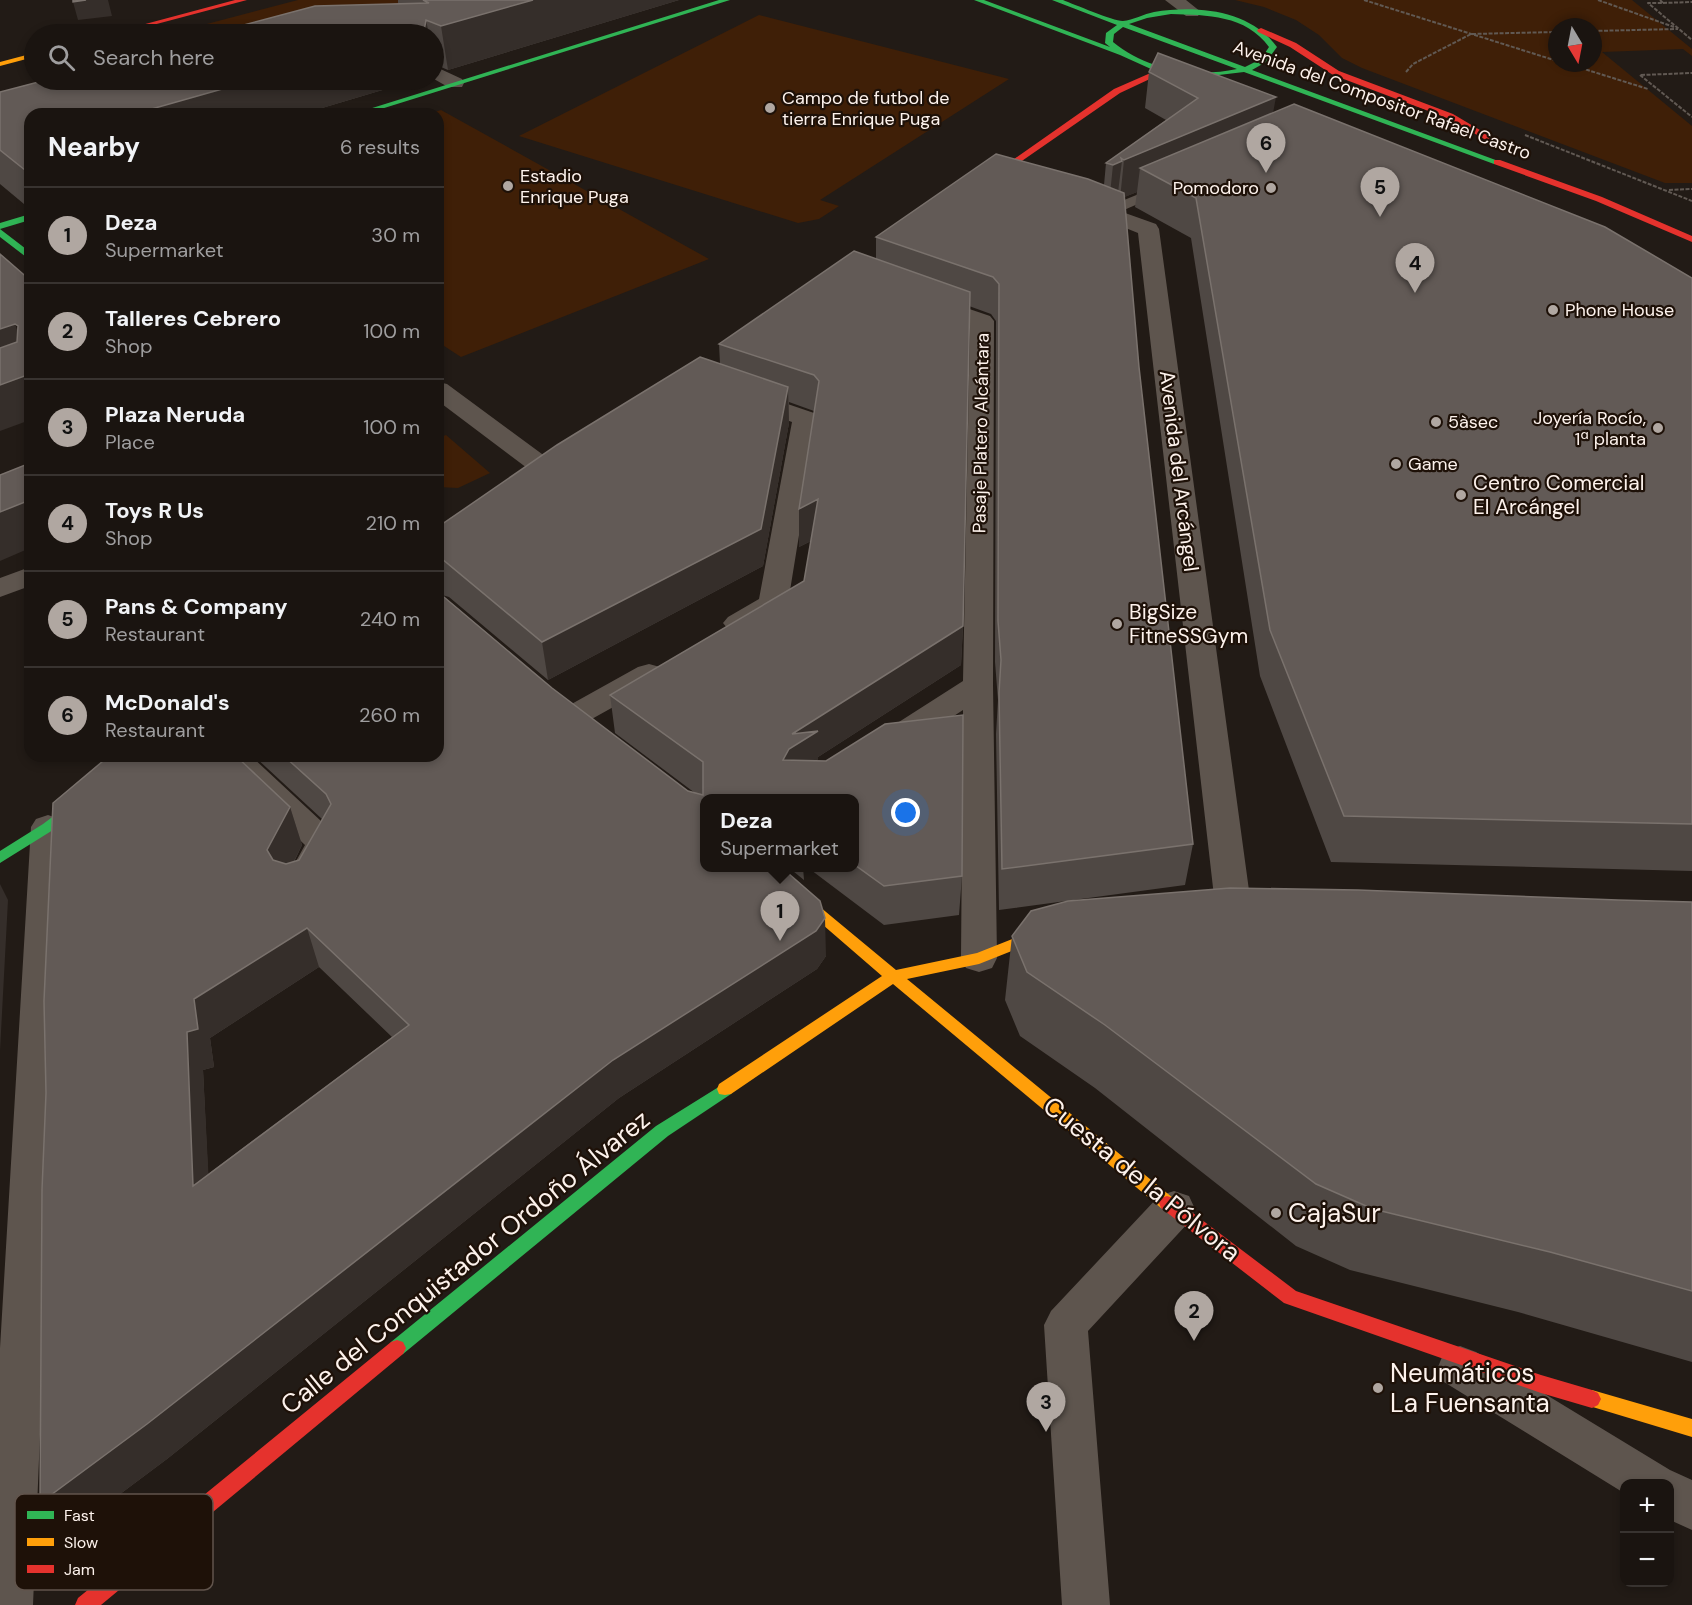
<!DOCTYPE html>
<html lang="en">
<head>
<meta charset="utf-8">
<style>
  :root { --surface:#1a1410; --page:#27211e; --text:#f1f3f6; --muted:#9f9e9f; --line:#383330; --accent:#b0a7a1 }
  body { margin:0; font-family:"DM Sans",sans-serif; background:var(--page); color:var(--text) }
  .controls { position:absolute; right:18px; bottom:18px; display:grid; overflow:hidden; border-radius:12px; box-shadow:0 3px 9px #0003 }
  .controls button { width:54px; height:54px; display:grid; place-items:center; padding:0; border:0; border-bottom:2px solid var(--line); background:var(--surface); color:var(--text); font:30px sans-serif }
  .compass { position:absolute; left:1548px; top:18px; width:54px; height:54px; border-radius:50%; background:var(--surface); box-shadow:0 3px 9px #0003; rotate:170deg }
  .you { position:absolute; left:906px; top:813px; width:21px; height:21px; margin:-15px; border:4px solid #fff; border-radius:50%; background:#1a73e8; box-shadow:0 0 0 9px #1a73e833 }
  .badge { display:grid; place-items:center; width:39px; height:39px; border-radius:50%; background:var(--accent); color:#111; font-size:20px; font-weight:700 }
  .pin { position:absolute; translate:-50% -50px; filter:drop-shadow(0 2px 3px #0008) }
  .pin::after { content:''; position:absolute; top:32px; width:21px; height:18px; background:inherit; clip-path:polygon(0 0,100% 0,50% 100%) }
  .popup { position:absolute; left:700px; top:794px; width:159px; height:78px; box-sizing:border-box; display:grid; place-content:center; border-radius:12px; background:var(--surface); filter:drop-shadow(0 2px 4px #0005); font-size:20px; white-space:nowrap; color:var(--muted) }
  .popup b { font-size:22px; color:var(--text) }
  .popup::after { content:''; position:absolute; left:50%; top:100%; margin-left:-12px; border:12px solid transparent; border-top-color:var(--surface) }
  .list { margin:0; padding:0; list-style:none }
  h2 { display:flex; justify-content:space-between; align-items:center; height:78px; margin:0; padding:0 24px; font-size:26px }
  h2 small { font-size:20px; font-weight:400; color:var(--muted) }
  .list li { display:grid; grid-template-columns:39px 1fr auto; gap:18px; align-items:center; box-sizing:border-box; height:96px; padding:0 24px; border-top:2px solid var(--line) }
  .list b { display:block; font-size:22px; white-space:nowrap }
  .list p { margin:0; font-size:20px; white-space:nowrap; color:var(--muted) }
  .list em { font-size:20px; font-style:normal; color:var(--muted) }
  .icon { flex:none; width:33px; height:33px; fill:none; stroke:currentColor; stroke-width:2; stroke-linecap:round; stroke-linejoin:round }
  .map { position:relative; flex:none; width:1692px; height:1605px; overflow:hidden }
  .search { position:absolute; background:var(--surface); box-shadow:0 3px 9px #0003; left:24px; top:24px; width:420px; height:66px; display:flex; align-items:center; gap:15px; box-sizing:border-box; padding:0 21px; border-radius:33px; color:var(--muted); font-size:22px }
  .panel { position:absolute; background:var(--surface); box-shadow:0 3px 9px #0003; left:24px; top:108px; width:420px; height:654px; border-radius:18px }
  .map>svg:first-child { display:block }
  .green { fill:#3f1f07; fill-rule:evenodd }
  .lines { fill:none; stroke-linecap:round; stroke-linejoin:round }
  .path { stroke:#615953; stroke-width:2; stroke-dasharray:4 1.5; stroke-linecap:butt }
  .lane { fill:#5e554e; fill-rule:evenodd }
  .street { fill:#5e554e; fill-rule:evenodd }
  .fast { fill:#30b455; fill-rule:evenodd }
  .slow { fill:#ff9f0a; fill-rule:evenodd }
  .jam { fill:#e5322d; fill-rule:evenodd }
  .wall { fill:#4f4844; fill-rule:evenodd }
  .shaded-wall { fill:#352e2a }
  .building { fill:#625a56; stroke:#7a726d; stroke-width:1.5; fill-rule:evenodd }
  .poi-dot { fill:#b0a7a1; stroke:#1e1108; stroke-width:2 }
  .labels { text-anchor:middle; stroke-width:4.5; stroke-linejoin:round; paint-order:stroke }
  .far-poi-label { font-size:18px; fill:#fdf2ec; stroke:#1e1108; text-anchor:start }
  .far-street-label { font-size:18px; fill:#fdf2ec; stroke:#1e1108 }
  .street-label { font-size:21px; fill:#fdf2ec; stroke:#1e1108 }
  .poi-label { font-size:21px; fill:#fdf2ec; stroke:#1e1108; text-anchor:start }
  .near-street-label { font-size:26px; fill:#fdf2ec; stroke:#1e1108 }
  .near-poi-label { font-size:26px; fill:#fdf2ec; stroke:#1e1108; text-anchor:start }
  .key { fill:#1e1108; stroke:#61544c; stroke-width:1.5 }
  .key-label { font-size:16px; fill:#fdf2ec }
</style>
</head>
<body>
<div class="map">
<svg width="1692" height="1605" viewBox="0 0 1692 1605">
  <rect width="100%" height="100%" fill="#221b16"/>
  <path class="green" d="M 298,0 L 432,0 L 309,34 L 169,34 Z
    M 1235,0 L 1632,0 L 1692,49 L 1692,56 L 1683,49 L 1602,52 L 1692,126 L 1692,183 L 1665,183 L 1362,68 L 1342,58 L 1319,35 L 1296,20 L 1264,7 ZM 1557,27 L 1593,27 L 1593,63 L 1557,63 Z
    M 759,15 L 1009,79 L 820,200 L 839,206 L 819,219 L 798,223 L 519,136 Z
    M 441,110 L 709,259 L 461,357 L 438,342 L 438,114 L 429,114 Z
    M 446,435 L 490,473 L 458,488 L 438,487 L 438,438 Z"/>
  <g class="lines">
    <path class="path" d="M 1364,0 L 1557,61
      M 1598,0 L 1674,27
      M 1660,0 L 1663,3 L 1648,3 L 1692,40
      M 1663,3 L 1692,2
      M 1593,31 L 1678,29
      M 1565,63 L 1648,89
      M 1406,72 L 1413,64 L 1471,34 L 1557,32
      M 1640,75 L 1692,117
      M 1641,75 L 1692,73
      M 1525,135 L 1692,201
      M 1669,190 L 1692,189"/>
    <path class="lane" d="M 1163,184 L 1168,185 L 1170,188 L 1168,191 L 1110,216 L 1100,216 L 1098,213 L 1100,210 Z"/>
    <path class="street" d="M 1165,0 L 1186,0 L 1201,12 L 1198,16 L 1186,16 Z
      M 434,66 L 462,79 L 464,83 L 462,87 L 448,87 L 434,79 Z
      M 1083,198 L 1156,224 L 1159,229 L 1251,905 L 1245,914 L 1233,918 L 1221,914 L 1215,905 L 1138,233 L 1076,208 L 1072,204 L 1076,200 Z
      M 928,295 L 990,316 L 994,321 L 993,685 L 997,958 L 992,968 L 979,972 L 966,968 L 961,958 L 963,710 L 899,752 L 888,755 L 877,752 L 872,744 L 877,736 L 963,681 L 970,325 L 920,307 L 916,302 L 920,297 Z
      M 438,382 L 447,384 L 561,468 L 565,474 L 561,480 L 552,482 L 543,480 L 438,401 Z
      M 747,390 L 814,413 L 818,418 L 788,603 C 777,618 745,634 728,629 L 723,623 L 728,617 L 759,599 L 792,422 L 738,403 L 734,398 L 738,393 Z
      M 30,567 L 30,586 L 0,597 L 0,578 Z
      M 649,664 L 660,667 L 664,674 L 660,681 L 581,725 L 570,728 L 559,725 L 554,718 L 559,711 L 638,667 Z
      M 215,756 L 251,756 L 335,834 L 340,842 L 319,881 L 307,884 L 295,881 L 290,872 L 305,845 L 220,764 Z
      M 48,815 L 60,819 L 65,827 L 33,1605 L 0,1605 L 0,1348 L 31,827 L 36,819 Z
      M 1174,1191 L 1189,1196 L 1195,1209 L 1189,1222 L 1088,1331 L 1110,1605 L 1062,1605 L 1044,1325 L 1051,1311 L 1159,1196 Z
      M 1460,1346 L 1476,1352 L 1670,1470 L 1692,1480 L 1692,1530 L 1670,1520 L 1670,1484 L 1624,1484 L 1624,1493 L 1444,1382 L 1438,1367 L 1444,1352 Z"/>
    <path class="fast" d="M 719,0 L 730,0 L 365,114 L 353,114 Z
      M 974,0 L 984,0 L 1110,47 L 1105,43 L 1106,33 L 1117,25 L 1052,0 L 1063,0 C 1073,4 1116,22 1123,21 C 1133,20 1144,14 1154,12 C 1197,5 1250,10 1277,47 L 1266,62 L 1252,70 L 1501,162 L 1494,164 L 1244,72 L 1202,77 L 1151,69 L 1120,55 ZM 1171,14 C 1207,15 1246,15 1269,47 L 1261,59 L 1245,67 L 1129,24 L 1147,18 ZM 1123,27 L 1237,69 C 1194,78 1147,70 1113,42 L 1114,34 Z
      M 30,214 L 30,220 L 0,229 L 0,223 Z
      M 0,229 L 30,252 L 30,260 L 0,237 Z
      M 134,756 L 150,756 L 53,830 L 0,863 L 0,851 L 43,824 Z
      M 725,1083 L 731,1084 L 733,1089 L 731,1094 L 668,1136 L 403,1354 L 397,1356 L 391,1354 L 388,1348 L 391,1342 L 656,1126 Z"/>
    <path class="slow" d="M 34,53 L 34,57 L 0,66 L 0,62 Z
      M 757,868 L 773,868 L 896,970 L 977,953 L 1020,936 L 1055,931 L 1060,932 L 1062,936 L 1060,940 L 1055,941 L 1022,947 L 979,964 L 907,979 L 1173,1198 L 1175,1203 L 1173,1208 L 1167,1210 L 1161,1208 L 893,984 L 731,1094 L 725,1095 L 719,1094 L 717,1089 L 719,1084 L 882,976 Z
      M 1592,1390 L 1692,1419 L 1692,1437 L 1586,1405 L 1583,1399 L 1586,1393 Z"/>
    <path class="jam" d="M 235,0 L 247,0 L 119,34 L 108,34 Z
      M 1261,28 L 1296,43 L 1339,71 L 1453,114 L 1500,142 L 1493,144 L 1447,118 L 1333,75 L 1290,47 L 1258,32 L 1257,30 Z
      M 1162,68 L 1169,70 L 1120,93 L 984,187 L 977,185 L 1114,89 Z
      M 1494,160 L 1500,160 L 1602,197 L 1692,236 L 1692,242 L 1596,201 L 1494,164 Z
      M 1167,1196 L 1173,1198 L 1296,1291 L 1541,1375 L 1592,1390 L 1598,1393 L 1601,1399 L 1598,1405 L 1592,1408 L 1541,1393 L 1284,1303 L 1161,1208 L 1159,1203 L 1161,1198 Z
      M 397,1340 L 403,1342 L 406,1348 L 403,1354 L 101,1605 L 75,1605 L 78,1598 L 391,1342 Z"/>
  </g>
  <path class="wall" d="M 398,0 L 679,0 L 448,70 L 434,64 L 434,34 L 210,34 L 398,4 Z
    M 1149,72 L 1273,112 L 1692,278 L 1692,871 L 1331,862 L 1260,676 L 1191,238 L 1135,207 L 1137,192 L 1124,197 L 1139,367 L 1193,844 L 1185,885 L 999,910 L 996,734 L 998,700 L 995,662 L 996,321 L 991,314 L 969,306 L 963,626 L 961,665 L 818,757 L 818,761 L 962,876 L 959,915 L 884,925 L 807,867 L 855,867 L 855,798 L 705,798 L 826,956 L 817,969 L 619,1098 L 167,1459 L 64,1536 L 40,1503 L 290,807 L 302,845 L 294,862 L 299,860 L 322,819 L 254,756 L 438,756 L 440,593 L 438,585 L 438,527 L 720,364 L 719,344 L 876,259 L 876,237 L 1104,185 L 1106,163 L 1166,120 L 1145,108 ZM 789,402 L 814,411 L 799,547 L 811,541 L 804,581 L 610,695 L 615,733 L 695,793 L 688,791 L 552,688 L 442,595 L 449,597 L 548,680 L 763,566 L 789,423 ZM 319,967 L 392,1037 L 208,1174 L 203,1070 L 214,1067 L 210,1038 Z
    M 46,80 L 416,80 L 302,114 L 30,114 L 30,209 L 0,184 L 0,92 Z
    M 788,867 L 803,867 L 804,880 Z
    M 1618,900 L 1692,902 L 1692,1362 L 1518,1312 L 1350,1270 L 1296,1246 L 1095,1088 L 1020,1036 L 1005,1000 L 1012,936 Z"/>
  <path class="shaded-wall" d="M 86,0 L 108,0 L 112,16 L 78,20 L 73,2 Z
    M 533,0 L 679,0 L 448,70 L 441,26 Z
    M 426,20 L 429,34 L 411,34 Z
    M 254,80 L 416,80 L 302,114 L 134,114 Z
    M 1276,97 L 1269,135 L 1140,168 L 1137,192 L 1120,199 L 1124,160 Z
    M 1122,161 L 1117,200 L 1109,204 L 1113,165 Z
    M 15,324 L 29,364 L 0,373 L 0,329 Z
    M 30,374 L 30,420 L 0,431 L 0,385 Z
    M 788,387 L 789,423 L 763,566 L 548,680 L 542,642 Z
    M 818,499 L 819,537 L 799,547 L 799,509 Z
    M 30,500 L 30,548 L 0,561 L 0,512 Z
    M 963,626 L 961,665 L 818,757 L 818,770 L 783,760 L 792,734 Z
    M 290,807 L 302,845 L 280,889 L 267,850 Z
    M 0,884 L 8,900 L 0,1051 Z
    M 825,918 L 826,956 L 817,969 L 619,1098 L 167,1459 L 64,1536 L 40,1503 L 613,1060 Z
    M 307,928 L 319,967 L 210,1038 L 214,1067 L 203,1070 L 211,1223 L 193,1186 L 187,1032 L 194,999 Z"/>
  <path class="building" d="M 73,0 L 86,0 L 73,2 Z
    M 423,0 L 533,0 L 441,26 L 426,20 L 424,31 L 411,34 L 210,34 L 315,6 L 429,3 Z
    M 1158,53 L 1276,97 L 1124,160 L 1121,158 L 1122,161 L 1113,165 L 1106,163 L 1198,98 L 1149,72 Z
    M 46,80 L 254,80 L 134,114 L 30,114 L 30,174 L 0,150 L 0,92 Z
    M 1294,104 L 1605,227 L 1692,278 L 1692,824 L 1344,816 L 1270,630 L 1196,198 L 1140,168 Z
    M 996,154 L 1088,179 L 1124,193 L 1139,367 L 1193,844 L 1002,869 L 999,693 L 1001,660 L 998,621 L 999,284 L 993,277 L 876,237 Z
    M 854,251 L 970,292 L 963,626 L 792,734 L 818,731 L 789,749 L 783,760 L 826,761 L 885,724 L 963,715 L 962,876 L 884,886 L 855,865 L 855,798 L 705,798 L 705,867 L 781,867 L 820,901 L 825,918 L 816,931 L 613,1060 L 147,1424 L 40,1503 L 42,1190 L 46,1093 L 44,1001 L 53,803 L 109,756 L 236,756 L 290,807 L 267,850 L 273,860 L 286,864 L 299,860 L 331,804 L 326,794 L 284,756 L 438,756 L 438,592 L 552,688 L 688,791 L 703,795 L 703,762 L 610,695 L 804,581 L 818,499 L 799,509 L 819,381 L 814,375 L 719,344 ZM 307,928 L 409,1025 L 193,1186 L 187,1032 L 198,1029 L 194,999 Z
    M 0,254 L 30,280 L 30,374 L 0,385 L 0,348 L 17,342 L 18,326 L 15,324 L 0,329 Z
    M 700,357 L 788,387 L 761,529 L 542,642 L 442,559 L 438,558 L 438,527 L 557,445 Z
    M 30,463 L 30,500 L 0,512 L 0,475 Z
    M 1230,888 L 1358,890 L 1618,900 L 1692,902 L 1692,1291 L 1550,1252 L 1373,1209 L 1316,1184 L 1105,1025 L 1027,972 L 1012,936 L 1031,911 L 1068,901 Z"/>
  <g class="poi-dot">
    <circle cx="770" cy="108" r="6"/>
    <circle cx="508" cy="186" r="6"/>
    <circle cx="1271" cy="188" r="6"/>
    <circle cx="1553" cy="310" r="6"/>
    <circle cx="1436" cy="422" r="6"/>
    <circle cx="1658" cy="428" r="6"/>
    <circle cx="1396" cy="464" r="6"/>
    <circle cx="1461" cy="495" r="6"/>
    <circle cx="1117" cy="624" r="6"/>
    <circle cx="1276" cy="1213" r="6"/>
    <circle cx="1378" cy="1388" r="6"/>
  </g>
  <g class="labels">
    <g class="far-poi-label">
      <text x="782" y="104">Campo de futbol de<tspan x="782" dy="21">tierra Enrique Puga</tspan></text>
      <text x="520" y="182">Estadio<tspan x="520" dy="21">Enrique Puga</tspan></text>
      <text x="1259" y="194" text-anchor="end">Pomodoro</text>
      <text x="1565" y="316">Phone House</text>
      <text x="1646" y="424" text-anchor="end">Joyería Rocío,<tspan x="1646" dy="21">1ª planta</tspan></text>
      <text x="1448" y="428">5àsec</text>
      <text x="1408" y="470">Game</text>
    </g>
    <g class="far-street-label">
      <text transform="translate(1382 100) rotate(20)" y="6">Avenida del Compositor Rafael Castro</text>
      <text transform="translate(981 433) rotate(-89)" y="6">Pasaje Platero Alcántara</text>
    </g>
    <g class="street-label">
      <text transform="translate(1179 471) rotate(83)" y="7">Avenida del Arcángel</text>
    </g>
    <g class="poi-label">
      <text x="1473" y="490">Centro Comercial<tspan x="1473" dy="24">El Arcángel</tspan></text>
      <text x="1129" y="619">BigSize<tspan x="1129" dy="24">FitneSSGym</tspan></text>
    </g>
    <g class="near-street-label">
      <text transform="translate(1142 1179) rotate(39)" y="9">Cuesta de la Pólvora</text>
      <text transform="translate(465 1262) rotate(-39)" y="9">Calle del Conquistador Ordoño Álvarez</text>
    </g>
    <g class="near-poi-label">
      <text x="1288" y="1222">CajaSur</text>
      <text x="1390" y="1382">Neumáticos<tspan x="1390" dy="30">La Fuensanta</tspan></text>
    </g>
  </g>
  <rect x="15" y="1494" width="198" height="96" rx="9" class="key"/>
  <rect x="27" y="1511" width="27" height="8" fill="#30b455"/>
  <rect x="27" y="1538" width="27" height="8" fill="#ff9f0a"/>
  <rect x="27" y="1565" width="27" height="8" fill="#e5322d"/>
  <g class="key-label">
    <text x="64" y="1521">Fast</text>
    <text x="64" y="1548">Slow</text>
    <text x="64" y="1575">Jam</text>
  </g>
</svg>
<div class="controls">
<button>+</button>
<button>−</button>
</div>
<svg class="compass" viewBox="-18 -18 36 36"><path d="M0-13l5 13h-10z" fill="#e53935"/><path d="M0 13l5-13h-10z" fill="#9f9e9f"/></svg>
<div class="you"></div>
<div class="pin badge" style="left:780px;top:941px">1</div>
<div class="popup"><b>Deza</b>Supermarket</div>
<div class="pin badge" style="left:1194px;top:1341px">2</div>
<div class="pin badge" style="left:1046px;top:1432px">3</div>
<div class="pin badge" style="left:1415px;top:293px">4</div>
<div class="pin badge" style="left:1380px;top:217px">5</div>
<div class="pin badge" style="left:1266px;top:173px">6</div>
<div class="search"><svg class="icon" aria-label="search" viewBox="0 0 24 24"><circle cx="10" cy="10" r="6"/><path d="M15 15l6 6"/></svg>Search here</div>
<section class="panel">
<h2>Nearby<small>6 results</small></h2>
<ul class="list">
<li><span class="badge">1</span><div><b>Deza</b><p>Supermarket</p></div><em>30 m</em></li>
<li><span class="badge">2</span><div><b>Talleres Cebrero</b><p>Shop</p></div><em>100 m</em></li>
<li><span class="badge">3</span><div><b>Plaza Neruda</b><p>Place</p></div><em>100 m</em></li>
<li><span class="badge">4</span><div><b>Toys R Us</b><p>Shop</p></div><em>210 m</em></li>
<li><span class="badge">5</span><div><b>Pans &amp; Company</b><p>Restaurant</p></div><em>240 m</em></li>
<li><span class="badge">6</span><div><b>McDonald's</b><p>Restaurant</p></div><em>260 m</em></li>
</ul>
</section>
</div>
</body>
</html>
